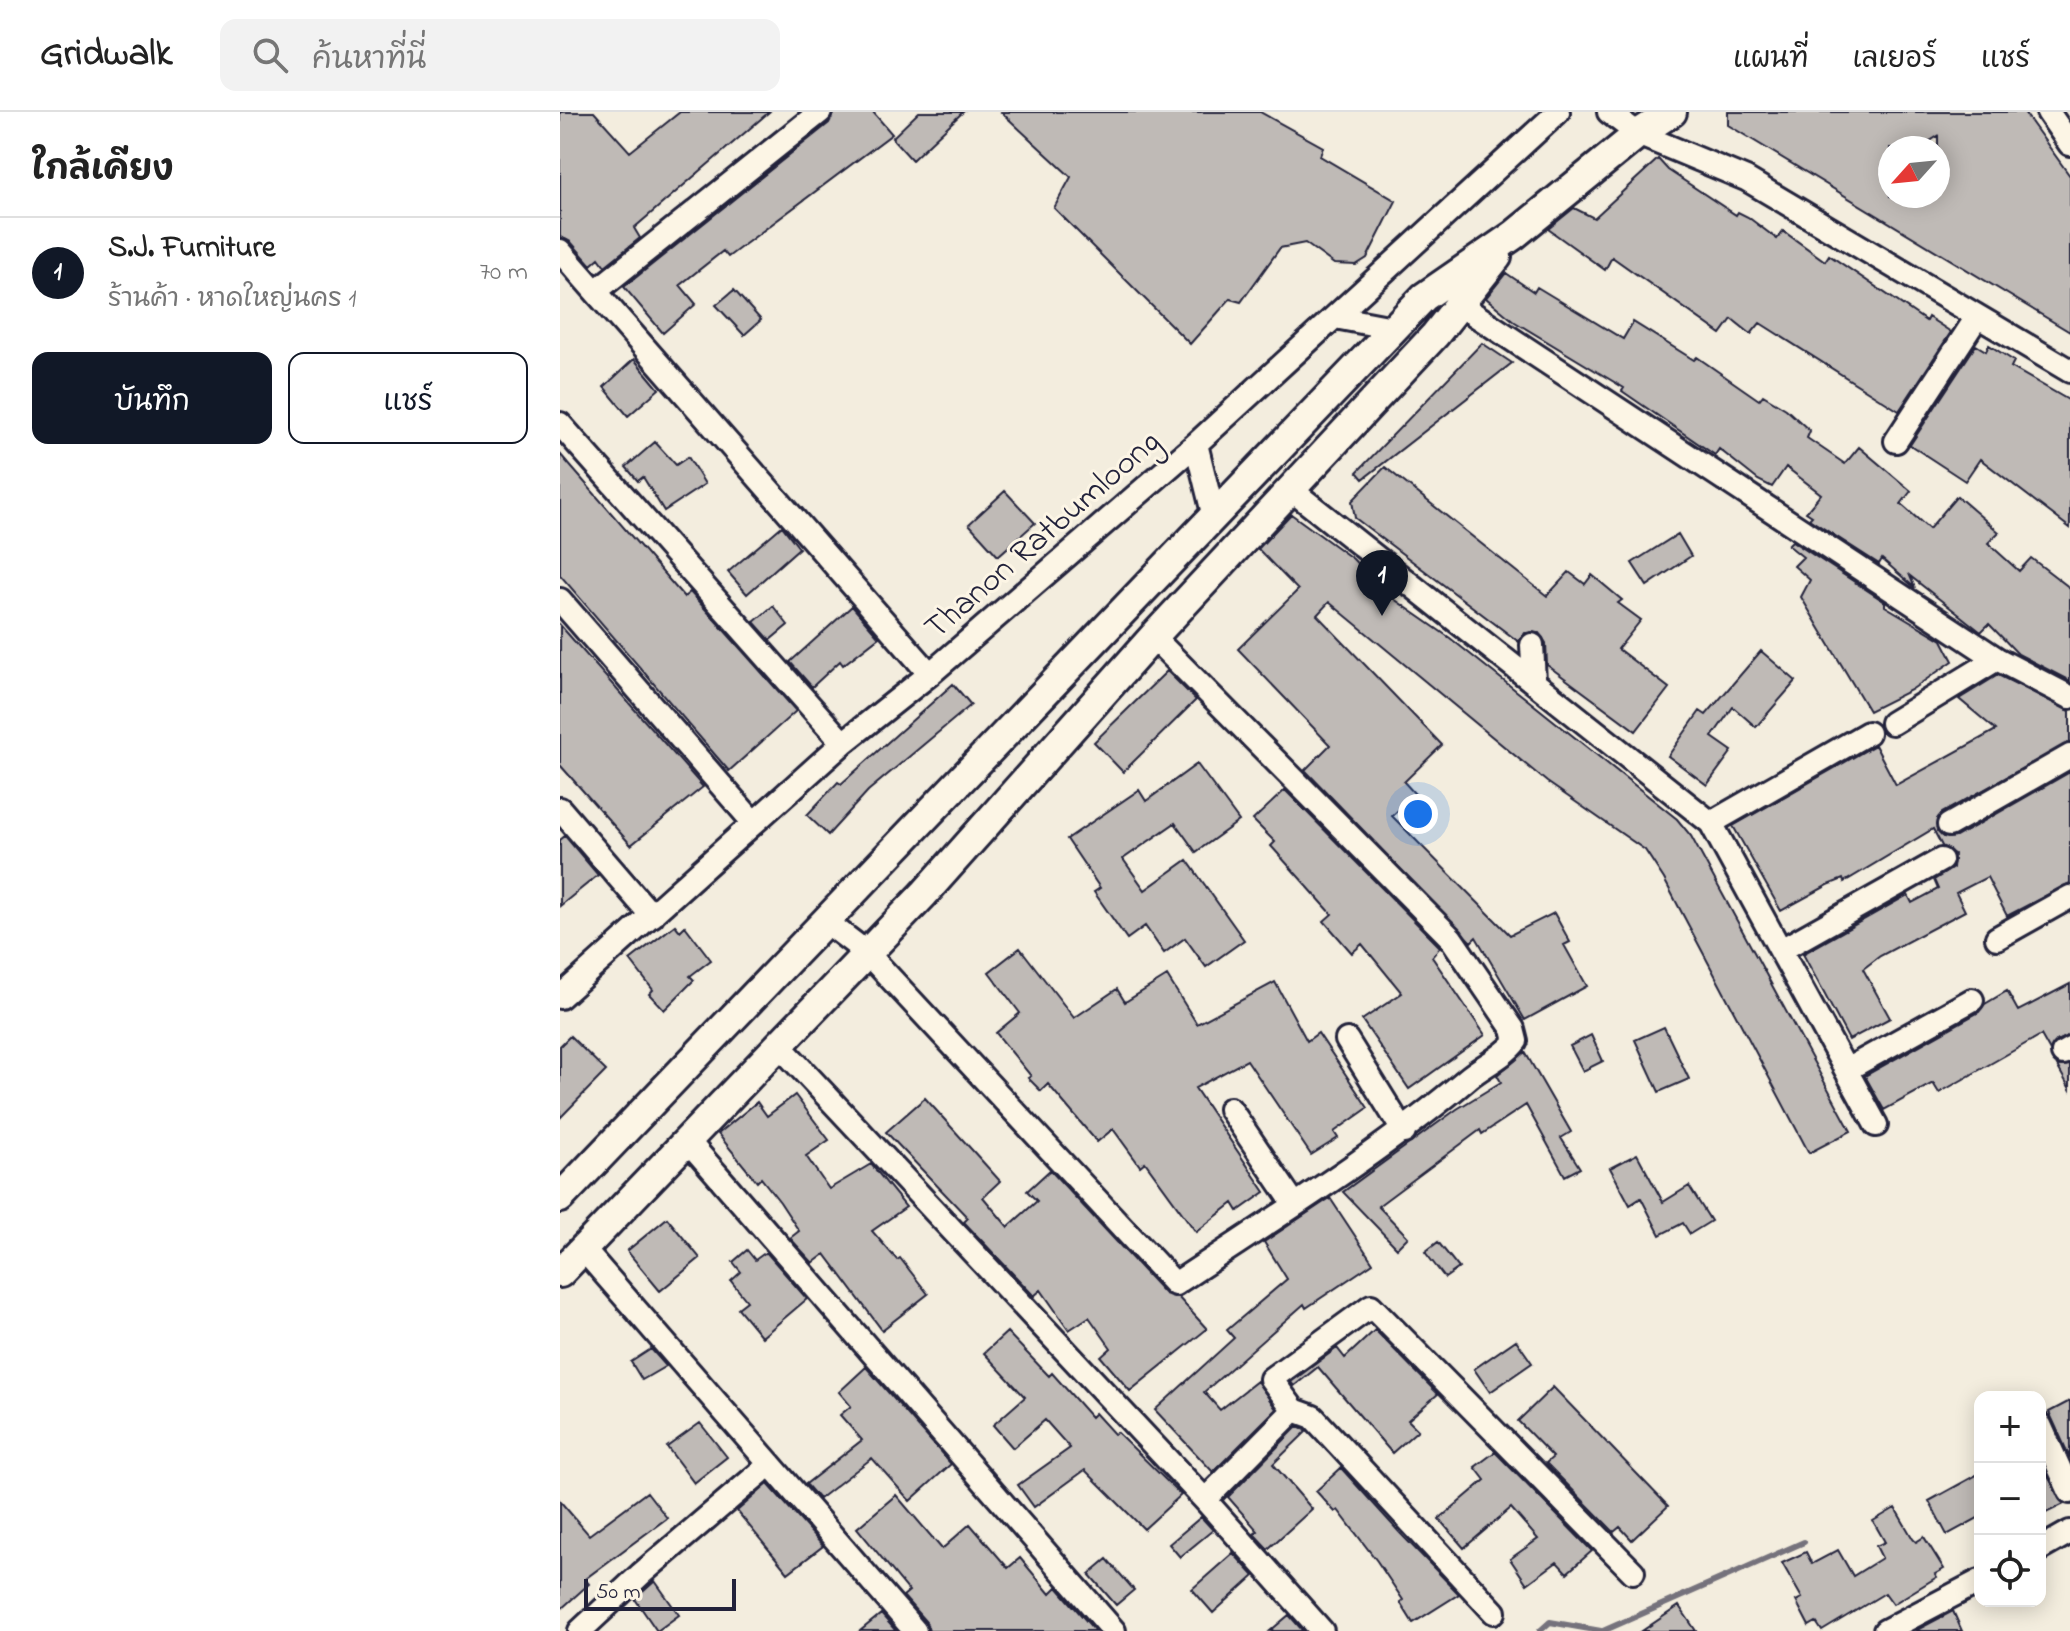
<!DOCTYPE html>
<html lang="th">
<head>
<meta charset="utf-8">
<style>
  :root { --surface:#fff; --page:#f2f2f2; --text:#222; --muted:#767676; --line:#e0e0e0; --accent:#111827 }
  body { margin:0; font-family:"Indie Flower","Playpen Sans Thai",sans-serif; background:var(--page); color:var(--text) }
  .controls { position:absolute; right:24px; bottom:24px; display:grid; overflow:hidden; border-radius:16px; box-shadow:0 4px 20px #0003 }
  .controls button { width:72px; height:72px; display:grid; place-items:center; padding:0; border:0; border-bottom:2px solid var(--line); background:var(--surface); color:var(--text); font:40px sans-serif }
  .compass { position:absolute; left:1318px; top:24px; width:72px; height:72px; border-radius:50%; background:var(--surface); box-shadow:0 4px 20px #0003; rotate:243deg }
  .scale { position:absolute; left:24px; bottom:20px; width:152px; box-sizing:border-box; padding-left:8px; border:4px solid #22223b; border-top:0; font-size:22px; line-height:28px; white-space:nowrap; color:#22223b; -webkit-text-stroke:6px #fcf5e5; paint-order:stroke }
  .you { position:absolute; left:858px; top:702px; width:28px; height:28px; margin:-20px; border:6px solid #fff; border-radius:50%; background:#1a73e8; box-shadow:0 0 0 12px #1a73e833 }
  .badge { display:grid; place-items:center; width:52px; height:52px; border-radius:50%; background:var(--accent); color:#fff; font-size:26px; font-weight:700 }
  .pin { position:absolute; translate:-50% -66px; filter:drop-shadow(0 2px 4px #0008) }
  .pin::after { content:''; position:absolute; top:42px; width:28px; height:24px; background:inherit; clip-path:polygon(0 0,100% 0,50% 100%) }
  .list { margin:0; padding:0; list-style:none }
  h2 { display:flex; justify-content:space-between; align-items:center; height:104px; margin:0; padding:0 32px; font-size:34px }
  h2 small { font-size:26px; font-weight:400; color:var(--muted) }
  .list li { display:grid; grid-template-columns:52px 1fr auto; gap:24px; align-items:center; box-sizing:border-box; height:112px; padding:0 32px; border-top:2px solid var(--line) }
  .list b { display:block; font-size:30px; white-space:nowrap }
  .list p { margin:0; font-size:26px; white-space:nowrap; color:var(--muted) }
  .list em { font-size:26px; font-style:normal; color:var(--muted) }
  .actions { display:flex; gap:16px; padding:24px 32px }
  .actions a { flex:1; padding:18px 0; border:2px solid var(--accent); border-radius:16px; text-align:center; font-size:28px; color:var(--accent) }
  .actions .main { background:var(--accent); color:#fff }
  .icon { flex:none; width:44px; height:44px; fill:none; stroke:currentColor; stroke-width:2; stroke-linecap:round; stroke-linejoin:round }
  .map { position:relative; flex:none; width:1510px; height:1519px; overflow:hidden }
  header { display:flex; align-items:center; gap:48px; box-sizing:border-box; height:112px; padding:0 40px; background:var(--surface); border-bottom:2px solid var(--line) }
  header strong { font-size:38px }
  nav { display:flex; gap:44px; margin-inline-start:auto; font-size:28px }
  .search { width:560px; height:72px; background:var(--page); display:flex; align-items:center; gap:20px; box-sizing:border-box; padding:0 28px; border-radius:16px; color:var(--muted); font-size:30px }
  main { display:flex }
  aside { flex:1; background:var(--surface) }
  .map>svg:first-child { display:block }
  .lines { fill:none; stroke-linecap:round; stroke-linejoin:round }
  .stream { stroke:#75727b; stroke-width:6 }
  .building { fill:#bfbab6; stroke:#22223b; stroke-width:2; fill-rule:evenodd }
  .minor-casing { stroke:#22223b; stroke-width:28 }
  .major-casing { stroke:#22223b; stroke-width:34 }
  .minor { stroke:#fcf5e5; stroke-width:22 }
  .major { stroke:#fcf5e5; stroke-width:28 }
  .labels { text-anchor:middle; stroke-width:6; stroke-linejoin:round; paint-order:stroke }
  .street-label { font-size:34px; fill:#22223b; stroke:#fcf5e5 }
</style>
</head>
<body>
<header>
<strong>Gridwalk</strong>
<div class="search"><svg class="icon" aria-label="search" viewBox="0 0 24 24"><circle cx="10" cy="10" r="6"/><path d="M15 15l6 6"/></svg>ค้นหาที่นี่</div>
<nav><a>แผนที่</a><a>เลเยอร์</a><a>แชร์</a></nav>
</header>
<main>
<aside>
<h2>ใกล้เคียง<small></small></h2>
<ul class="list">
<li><span class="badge">1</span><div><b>S.J. Furniture</b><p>ร้านค้า · หาดใหญ่นคร 1</p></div><em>70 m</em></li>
</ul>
<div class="actions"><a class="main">บันทึก</a><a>แชร์</a></div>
</aside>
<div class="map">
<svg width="1510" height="1519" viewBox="0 0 1510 1519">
  <rect width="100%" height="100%" fill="#f3edde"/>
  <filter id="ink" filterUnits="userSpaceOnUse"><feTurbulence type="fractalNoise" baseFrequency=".0125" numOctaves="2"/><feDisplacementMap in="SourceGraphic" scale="16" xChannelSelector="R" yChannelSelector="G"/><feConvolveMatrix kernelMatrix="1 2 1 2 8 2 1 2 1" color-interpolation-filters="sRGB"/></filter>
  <g filter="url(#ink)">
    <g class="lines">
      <path class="stream" d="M 980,1519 L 990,1510 L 1041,1519
        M 1043,1519 L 1244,1430"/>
    </g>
    <path class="building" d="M 0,0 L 34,0 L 70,40 L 120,0 L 209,0 L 74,116 L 80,126 L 45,154 L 39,146 L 31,153 L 11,130 L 0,125 Z
      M 274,0 L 313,0 L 332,22 L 168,145 L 163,139 L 120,173 L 136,192 L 103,221 L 64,175 L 269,11 Z
      M 359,0 L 403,0 L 352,48 L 332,26 Z
      M 441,0 L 700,0 L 763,35 L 760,44 L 836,89 L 807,146 L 796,153 L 774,152 L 745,131 L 720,136 L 681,190 L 670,187 L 630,232 L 494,96 L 511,65 Z
      M 1168,0 L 1464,0 L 1510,64 L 1510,220 L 1168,13 ZM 1378,24 L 1378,84 L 1330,84 L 1330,36 L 1359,36 Z
      M 1098,47 L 1108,58 L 1176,103 L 1178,100 L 1188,105 L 1217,127 L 1223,119 L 1265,149 L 1269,143 L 1366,209 L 1368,205 L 1391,220 L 1339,299 L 1200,211 L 1191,222 L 1172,207 L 1161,222 L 1052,145 L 1045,158 L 988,117 L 1014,96 L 1034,106 Z
      M 946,161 L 974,180 L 977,175 L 1063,227 L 1073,210 L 1134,248 L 1137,245 L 1199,288 L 1203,283 L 1226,297 L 1250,319 L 1247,326 L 1285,352 L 1299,335 L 1351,379 L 1341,392 L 1369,417 L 1397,384 L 1439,420 L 1428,431 L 1459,459 L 1471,446 L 1510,476 L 1510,569 L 1458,542 L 1429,512 L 1421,520 L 1350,464 L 1355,476 L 1322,447 L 1319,452 L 1249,407 L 1252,404 L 1246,400 L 1261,382 L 1226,355 L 1212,375 L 1198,368 L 1159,337 L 1155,343 L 1062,279 L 1064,276 L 955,210 L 926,186 Z
      M 174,178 L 201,208 L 184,223 L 156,193 Z
      M 922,231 L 952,251 L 803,367 L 797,360 Z
      M 1416,233 L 1426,239 L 1429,233 L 1454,249 L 1451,255 L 1510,289 L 1510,416 L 1420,347 L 1405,369 L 1350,333 Z
      M 74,247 L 99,277 L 68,304 L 44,275 Z
      M 95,330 L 116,353 L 128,345 L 145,372 L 104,399 L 83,365 L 78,369 L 66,355 Z
      M 0,342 L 124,485 L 130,480 L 236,599 L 169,659 L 0,463 Z
      M 825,355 L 987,484 L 1009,460 L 1025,472 L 1032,463 L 1062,488 L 1058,491 L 1081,508 L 1058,537 L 1109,576 L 1076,619 L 987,553 L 986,531 L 979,521 L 965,521 L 959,530 L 795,406 L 792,389 Z
      M 445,379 L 475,411 L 438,444 L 409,412 Z
      M 731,402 L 793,447 L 813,468 L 811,471 L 890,526 L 1117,707 L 1131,724 L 1291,1019 L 1249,1041 L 1104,767 L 1085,738 L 987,670 L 769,490 L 757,503 L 882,633 L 844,670 L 855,682 L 832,704 L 950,823 L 994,801 L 1010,830 L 1004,833 L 1027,874 L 965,908 L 916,825 L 911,830 L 745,658 L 770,633 L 678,537 L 738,478 L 698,437 Z
      M 222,414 L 239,436 L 187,482 L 168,460 Z
      M 1118,422 L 1131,444 L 1087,474 L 1072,451 Z
      M 1232,429 L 1325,490 L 1325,494 L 1382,528 L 1393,549 L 1351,578 L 1309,599 L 1241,485 L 1250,468 L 1234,454 L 1243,445 L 1228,433 Z
      M 213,494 L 228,513 L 210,528 L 194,510 Z
      M 292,494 L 319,525 L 283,553 L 280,549 L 252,575 L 230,550 Z
      M 0,513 L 143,675 L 71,733 L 0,653 Z
      M 1201,539 L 1236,569 L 1196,615 L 1173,595 L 1152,625 L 1172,639 L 1147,673 L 1108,644 L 1140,599 L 1146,603 Z
      M 607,559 L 636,588 L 563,660 L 534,630 Z
      M 1438,563 L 1510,599 L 1510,630 L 1382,701 L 1377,707 L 1377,719 L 1383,725 L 1396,725 L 1510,660 L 1510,771 L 1447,804 L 1427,765 L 1396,781 L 1405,799 L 1320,844 L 1303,857 L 1330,906 L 1289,928 L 1243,842 L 1348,783 L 1352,791 L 1378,777 L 1374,768 L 1393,756 L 1394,742 L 1382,734 L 1373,717 L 1284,770 L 1283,767 L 1268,773 L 1221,799 L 1173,714 L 1315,633 L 1336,673 L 1436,618 L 1399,587 Z
      M 393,572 L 411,593 L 308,679 L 268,723 L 247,703 L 278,670 L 281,672 Z
      M 637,652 L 679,709 L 636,740 L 615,711 L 563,747 L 585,778 L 627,748 L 684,828 L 646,855 L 625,826 L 604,841 L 585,814 L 567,827 L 534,780 L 540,776 L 507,727 L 579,678 L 586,689 Z
      M 725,678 L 880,835 L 872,845 L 925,923 L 849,977 L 802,908 L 842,881 L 802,832 L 792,841 L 764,809 L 772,802 L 711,734 L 715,730 L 693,708 Z
      M 5,724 L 38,763 L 0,794 L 0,728 Z
      M 115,813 L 120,819 L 125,814 L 151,848 L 130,864 L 134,868 L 104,898 L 89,882 L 93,878 L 70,848 Z
      M 460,836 L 514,906 L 557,877 L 565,890 L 607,864 L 637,912 L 715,870 L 747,929 L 758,921 L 808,996 L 774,1020 L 778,1026 L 751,1043 L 687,948 L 635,976 L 705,1080 L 678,1099 L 673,1091 L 636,1120 L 585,1050 L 580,1054 L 553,1017 L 537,1030 L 488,972 L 481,979 L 468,966 L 471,964 L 436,921 L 460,901 L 429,860 Z
      M 1510,872 L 1510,923 L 1496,929 L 1490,939 L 1481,923 L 1379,981 L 1373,971 L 1324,998 L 1305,964 L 1419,900 L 1425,892 L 1447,879 L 1458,899 Z
      M 1104,915 L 1129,967 L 1099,980 L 1075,928 Z
      M 1031,923 L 1043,949 L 1023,959 L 1010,934 Z
      M 10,924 L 46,959 L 0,1006 L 0,934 Z
      M 965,940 L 1011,1020 L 1001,1026 L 1020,1056 L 1005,1064 L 966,993 L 922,1022 L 920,1018 L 818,1094 L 848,1125 L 837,1136 L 783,1080 L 897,997 L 941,970 L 937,963 Z
      M 1510,953 L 1510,977 L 1497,954 Z
      M 235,983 L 269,1028 L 246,1044 L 269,1077 L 311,1052 L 346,1095 L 312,1119 L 337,1148 L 340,1146 L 368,1182 L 322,1218 L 265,1142 L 253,1151 L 230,1126 L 239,1119 L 220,1090 L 201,1066 L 197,1070 L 158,1022 L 197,990 L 207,1004 Z
      M 365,986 L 440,1069 L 423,1085 L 448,1115 L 477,1089 L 467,1079 L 490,1058 L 605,1182 L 618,1185 L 647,1217 L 570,1279 L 541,1245 L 551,1236 L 529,1205 L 509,1218 L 481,1178 L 474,1184 L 404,1110 L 408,1106 L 326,1020 Z
      M 1077,1042 L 1103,1090 L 1129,1074 L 1151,1109 L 1130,1122 L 1123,1111 L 1100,1123 L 1081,1086 L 1070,1093 L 1050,1056 Z
      M 770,1086 L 813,1151 L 746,1196 L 744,1192 L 644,1280 L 660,1298 L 697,1269 L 716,1297 L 653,1360 L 595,1298 L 674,1226 L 667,1218 L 727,1167 L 704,1130 Z
      M 107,1106 L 140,1146 L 100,1179 L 67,1139 Z
      M 878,1130 L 899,1156 L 885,1166 L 865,1140 Z
      M 187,1138 L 195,1148 L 206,1140 L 247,1187 L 202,1225 L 178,1196 L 187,1189 L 171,1169 L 181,1160 L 173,1150 Z
      M 815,1218 L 878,1282 L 848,1308 L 858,1318 L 832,1341 L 758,1255 L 734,1274 L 731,1270 L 777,1236 L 785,1246 Z
      M 447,1220 L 489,1264 L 492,1261 L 531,1305 L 535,1301 L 554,1322 L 557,1320 L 621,1383 L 584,1417 L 525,1358 L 474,1395 L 458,1373 L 510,1336 L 485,1308 L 453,1336 L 433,1313 L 465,1285 L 424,1241 Z
      M 956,1228 L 972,1251 L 930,1280 L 914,1257 Z
      M 91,1237 L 106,1254 L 82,1268 L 71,1250 Z
      M 306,1255 L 391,1352 L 350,1389 L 312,1346 L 259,1387 L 246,1372 L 302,1328 L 280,1303 L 291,1294 L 279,1280 Z
      M 993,1275 L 1108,1394 L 1072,1428 L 1060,1415 L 1054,1420 L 986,1351 L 993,1345 L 958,1309 Z
      M 1510,1289 L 1510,1346 L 1489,1300 Z
      M 140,1311 L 167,1345 L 134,1371 L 107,1335 Z
      M 738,1314 L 747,1319 L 713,1352 L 752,1397 L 708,1437 L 694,1422 L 698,1419 L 668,1385 Z
      M 935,1340 L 1032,1439 L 1007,1461 L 997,1450 L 967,1472 L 950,1447 L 978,1427 L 951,1396 L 904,1436 L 879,1407 L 925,1368 L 915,1355 Z
      M 781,1356 L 840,1421 L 899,1482 L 853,1511 L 840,1490 L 843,1488 L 817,1449 L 778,1398 L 775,1400 L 756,1379 Z
      M 1420,1361 L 1420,1405 L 1387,1423 L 1369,1389 Z
      M 1486,1361 L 1504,1392 L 1480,1404 L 1480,1364 Z
      M 208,1372 L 263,1434 L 228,1461 L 177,1399 Z
      M 87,1380 L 107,1406 L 25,1467 L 29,1472 L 0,1498 L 0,1389 L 29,1423 Z
      M 336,1383 L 382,1437 L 410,1412 L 448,1456 L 460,1446 L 490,1482 L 497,1475 L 535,1519 L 369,1519 L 366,1510 L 343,1484 L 349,1479 L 297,1416 Z
      M 1335,1396 L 1353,1427 L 1356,1430 L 1364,1425 L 1384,1457 L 1375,1462 L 1377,1465 L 1333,1492 L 1325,1481 L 1262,1519 L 1256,1510 L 1249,1514 L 1236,1489 L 1242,1486 L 1222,1451 L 1246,1440 L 1252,1452 L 1278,1438 L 1293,1464 L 1322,1446 L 1316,1434 L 1325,1430 L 1313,1409 Z
      M 641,1405 L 653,1418 L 620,1445 L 609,1432 Z
      M 673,1441 L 694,1464 L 653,1501 L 632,1477 Z
      M 547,1447 L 574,1478 L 556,1493 L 529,1462 Z
      M 95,1469 L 119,1503 L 97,1519 L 75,1487 Z
      M 1119,1494 L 1136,1519 L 1082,1519 Z
      M 1393,1499 L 1402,1519 L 1355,1519 Z
      M 321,1502 L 336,1519 L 300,1519 Z
      M 729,1503 L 743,1519 L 710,1519 Z"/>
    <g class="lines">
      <defs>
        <path id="minor" d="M 1049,0 L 1078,22 L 1186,67 L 1510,259
          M 1488,0 L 1510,32
          M 0,139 L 370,562
          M 36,179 L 260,0
          M 900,193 L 1437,547 L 1510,585
          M 775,205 L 833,216
          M 0,312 L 283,631
          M 1336,329 L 1417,205
          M 636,332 L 653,401
          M 729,376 L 1151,711 L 1316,1013
          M 0,488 L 193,710
          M 972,533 L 974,569
          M 1332,611 L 1437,547
          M 0,697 L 92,804
          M 1151,711 L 1308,621
          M 1389,713 L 1510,644
          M 265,809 L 307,841 L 615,1172 C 714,1106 816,1044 907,967 C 922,954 944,945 956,929 L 953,917 L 891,826 L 593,525
          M 1437,826 L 1510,785
          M 1221,838 L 1381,748
          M 0,885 L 283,631 L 370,562 L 636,332 L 998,0
          M 787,928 L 844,1020
          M 219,933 L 645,1388 L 762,1519
          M 1503,941 L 1510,937
          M 1286,958 L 1412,888
          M 670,997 L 735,1093
          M 127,1028 L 554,1519
          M 23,1137 L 355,1519
          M 1480,1313 L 1510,1380
          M 645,1388 L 734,1298
          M 1480,1437 L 1510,1420
          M 934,1500 L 753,1305 L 734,1298 L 711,1267 L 811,1194 L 1073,1460
          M 20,1519 L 81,1462 L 210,1352
          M 1325,1519 L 1420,1469"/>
        <path id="major" d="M 0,1086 L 864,185 L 954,123 L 1078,22 L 1112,0
          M 0,1161 L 364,782 L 593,525 L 875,223 L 937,145"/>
      </defs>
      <use href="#minor" class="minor-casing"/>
      <use href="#major" class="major-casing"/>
      <use href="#minor" class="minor"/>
      <use href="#major" class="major"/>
    </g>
  </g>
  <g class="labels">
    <g class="street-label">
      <text transform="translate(481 421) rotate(-41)" y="12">Thanon Ratbumloong</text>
    </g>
  </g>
</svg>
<div class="controls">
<button>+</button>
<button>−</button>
<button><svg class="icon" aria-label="locate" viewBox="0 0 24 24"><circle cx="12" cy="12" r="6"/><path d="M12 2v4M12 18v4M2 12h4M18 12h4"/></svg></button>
</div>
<svg class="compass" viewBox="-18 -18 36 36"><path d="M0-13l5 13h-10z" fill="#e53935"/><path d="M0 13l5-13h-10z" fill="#767676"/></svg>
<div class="scale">50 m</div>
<div class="you"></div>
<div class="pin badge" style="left:822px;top:504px">1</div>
</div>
</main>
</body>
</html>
